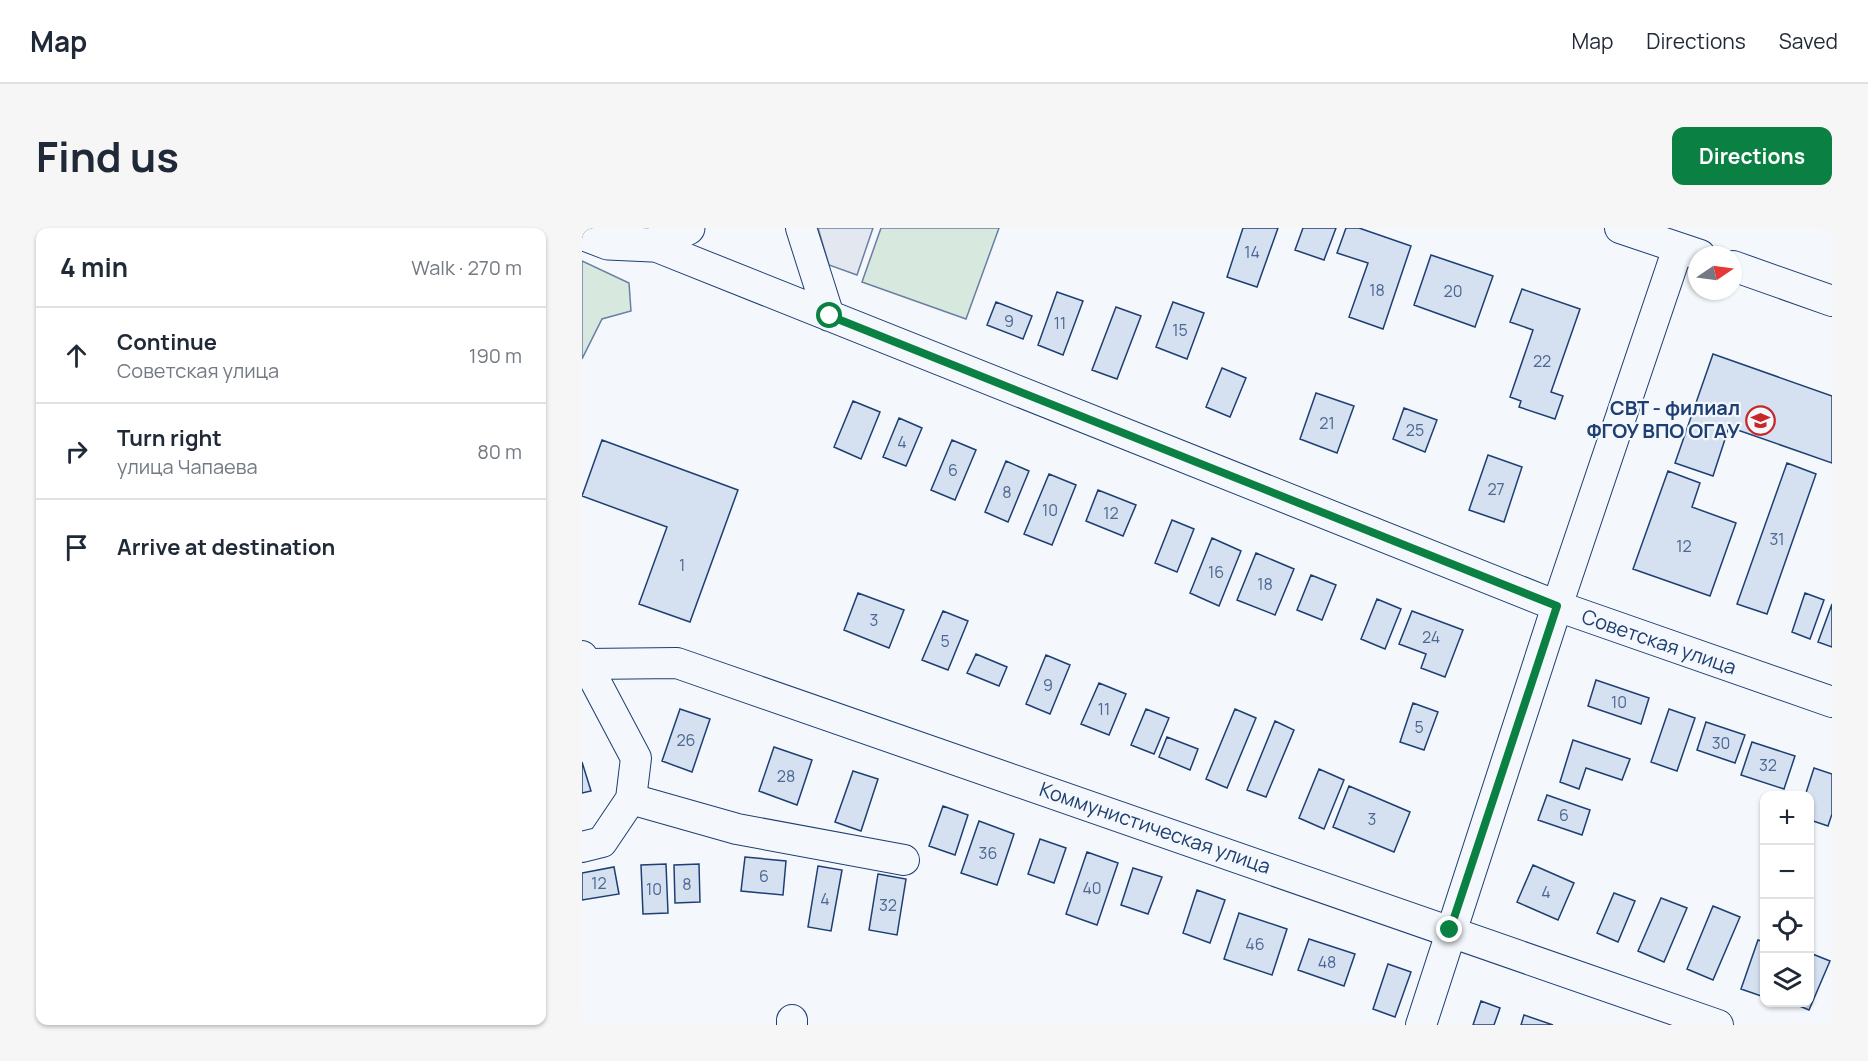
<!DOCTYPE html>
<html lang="en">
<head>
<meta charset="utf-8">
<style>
  :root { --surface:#fff; --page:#f6f6f7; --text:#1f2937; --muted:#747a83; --line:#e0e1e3; --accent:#0b8043 }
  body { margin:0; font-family:Manrope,sans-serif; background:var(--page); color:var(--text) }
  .controls { position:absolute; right:18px; bottom:18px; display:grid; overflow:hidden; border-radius:12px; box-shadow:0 2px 4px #0004 }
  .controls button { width:54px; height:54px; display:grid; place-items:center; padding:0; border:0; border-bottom:2px solid var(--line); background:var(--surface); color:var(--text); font:30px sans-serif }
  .compass { position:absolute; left:1106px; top:18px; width:54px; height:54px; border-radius:50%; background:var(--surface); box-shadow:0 2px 4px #0004; rotate:77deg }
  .stop { position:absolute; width:18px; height:18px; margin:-14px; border:4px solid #0b8043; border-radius:50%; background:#fff }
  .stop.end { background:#0b8043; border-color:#fff; box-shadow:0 2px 6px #0008 }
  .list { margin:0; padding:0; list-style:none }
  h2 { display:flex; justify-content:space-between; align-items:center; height:78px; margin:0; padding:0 24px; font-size:26px }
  h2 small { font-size:20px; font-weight:400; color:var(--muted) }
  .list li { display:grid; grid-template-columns:39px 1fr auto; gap:18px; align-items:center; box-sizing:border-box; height:96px; padding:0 24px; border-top:2px solid var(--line) }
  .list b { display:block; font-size:22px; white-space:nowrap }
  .list p { margin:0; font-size:20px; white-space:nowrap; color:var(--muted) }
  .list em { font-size:20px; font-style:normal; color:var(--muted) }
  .icon { flex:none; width:33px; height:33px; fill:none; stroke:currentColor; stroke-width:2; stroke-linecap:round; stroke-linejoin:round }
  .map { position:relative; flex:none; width:1250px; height:797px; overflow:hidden; border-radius:12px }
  header { display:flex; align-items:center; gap:36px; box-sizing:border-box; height:84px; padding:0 30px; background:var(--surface); border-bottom:2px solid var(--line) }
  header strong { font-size:28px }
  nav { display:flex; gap:33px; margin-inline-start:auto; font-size:21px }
  .intro { display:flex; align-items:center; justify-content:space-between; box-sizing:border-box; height:144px; padding:0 36px }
  h1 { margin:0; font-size:42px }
  .button { padding:15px 27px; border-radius:12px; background:var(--accent); color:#fff; font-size:21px; font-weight:700 }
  main { display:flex; gap:36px; padding:0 36px }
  aside { flex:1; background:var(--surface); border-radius:12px; box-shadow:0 2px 4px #0004 }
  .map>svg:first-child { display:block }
  .green { fill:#d7e8df; stroke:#687fa3; stroke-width:1.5 }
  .parking { fill:#e3e8f0; stroke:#687fa3; stroke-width:1.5 }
  .building { fill:#d5e0f0; stroke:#1d3f73; stroke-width:1.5 }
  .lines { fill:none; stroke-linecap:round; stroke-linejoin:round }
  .minor-casing { stroke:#1d3f73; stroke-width:32 }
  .major-casing { stroke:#1d3f73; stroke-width:35 }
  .minor { stroke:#f4f7fb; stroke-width:30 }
  .major { stroke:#f4f7fb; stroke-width:33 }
  .route { stroke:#0b8043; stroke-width:8 }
  .labels { text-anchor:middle; stroke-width:4.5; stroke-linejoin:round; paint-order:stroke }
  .number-label { font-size:16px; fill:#4b6792 }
  .poi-label { font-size:20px; font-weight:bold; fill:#1d3f73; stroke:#f4f7fb; text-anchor:end }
  .street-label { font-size:20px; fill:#1d3f73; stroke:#f4f7fb }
</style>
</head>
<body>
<header>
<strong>Map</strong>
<nav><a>Map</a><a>Directions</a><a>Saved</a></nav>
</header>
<div class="intro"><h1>Find us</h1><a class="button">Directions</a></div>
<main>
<aside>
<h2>4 min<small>Walk · 270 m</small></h2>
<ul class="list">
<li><svg class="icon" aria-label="ahead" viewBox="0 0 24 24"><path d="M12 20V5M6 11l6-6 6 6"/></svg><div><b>Continue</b><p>Советская улица</p></div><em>190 m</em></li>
<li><svg class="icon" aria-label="right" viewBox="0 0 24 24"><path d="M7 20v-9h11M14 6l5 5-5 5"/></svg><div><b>Turn right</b><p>улица Чапаева</p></div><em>80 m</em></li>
<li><svg class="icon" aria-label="arrive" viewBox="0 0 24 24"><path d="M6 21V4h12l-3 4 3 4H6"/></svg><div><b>Arrive at destination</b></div></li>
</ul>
</aside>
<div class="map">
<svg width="1250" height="797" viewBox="0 0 1250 797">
  <rect width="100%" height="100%" fill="#f4f7fb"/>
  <path class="green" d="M 299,0 L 417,0 L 384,91 L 280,54 Z
    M 0,33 L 47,55 L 49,83 L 20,91 L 0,131 Z"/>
  <path class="parking" d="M 236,0 L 291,0 L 275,47 L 247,37 Z"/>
  <path class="building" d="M 661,0 L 696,0 L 675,59 L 645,49 Z
    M 721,0 L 754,0 L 742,32 L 713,22 Z
    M 764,0 L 777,0 L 829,18 L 801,101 L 767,89 L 786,35 L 755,25 Z
    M 849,27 L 911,48 L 893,99 L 832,77 Z
    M 940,61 L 998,81 L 969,164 L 981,168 L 973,191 L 937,179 L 939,173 L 928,169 L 951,102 L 928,94 Z
    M 475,64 L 501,73 L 481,127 L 456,117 Z
    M 414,74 L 450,88 L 441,111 L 405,97 Z
    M 591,74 L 622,85 L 605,131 L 574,119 Z
    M 534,79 L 559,88 L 535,151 L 510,142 Z
    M 1131,126 L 1250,168 L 1250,235 L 1147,199 L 1131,248 L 1093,235 Z
    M 640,140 L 664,150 L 648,189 L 624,179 Z
    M 734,165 L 772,178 L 755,225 L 718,211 Z
    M 271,173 L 298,184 L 279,231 L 252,219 Z
    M 822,180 L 855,192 L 843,224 L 811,211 Z
    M 317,190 L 340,200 L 324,238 L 301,229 Z
    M 20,212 L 156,262 L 108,394 L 57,376 L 85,299 L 0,268 Z
    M 370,212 L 394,222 L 373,272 L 349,262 Z
    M 906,227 L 940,239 L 922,294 L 887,282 Z
    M 424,233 L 447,243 L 426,294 L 403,284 Z
    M 1205,235 L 1234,246 L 1185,386 L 1155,376 Z
    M 1086,243 L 1118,255 L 1110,279 L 1154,295 L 1128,368 L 1051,341 Z
    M 467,246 L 494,257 L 470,317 L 442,306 Z
    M 516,262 L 554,277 L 541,308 L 504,293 Z
    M 590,292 L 612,301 L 595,344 L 573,335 Z
    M 630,310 L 659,323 L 637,378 L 608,365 Z
    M 674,325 L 712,341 L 693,387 L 655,372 Z
    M 729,347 L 754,357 L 740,392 L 715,382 Z
    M 276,365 L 322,382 L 307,420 L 262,402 Z
    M 1223,365 L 1242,372 L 1228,411 L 1210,404 Z
    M 795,371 L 819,381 L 803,421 L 779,411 Z
    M 1250,376 L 1250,419 L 1236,414 Z
    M 361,383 L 386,393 L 366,442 L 340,432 Z
    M 830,383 L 881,402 L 863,449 L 839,440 L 844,426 L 817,416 Z
    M 394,426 L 425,439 L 417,458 L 385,445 Z
    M 464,427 L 488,437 L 468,486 L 444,476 Z
    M 1014,452 L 1067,470 L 1059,496 L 1006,478 Z
    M 517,455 L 544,466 L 527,507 L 499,496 Z
    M 831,475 L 856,484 L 842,522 L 818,514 Z
    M 98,481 L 128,491 L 110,544 L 80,533 Z
    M 564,481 L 587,490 L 572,526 L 549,517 Z
    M 653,481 L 674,490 L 645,560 L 624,551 Z
    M 1087,481 L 1113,490 L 1095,543 L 1069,534 Z
    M 693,493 L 712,502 L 684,569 L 665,562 Z
    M 1124,494 L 1163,507 L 1153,535 L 1115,522 Z
    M 585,509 L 616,521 L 608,542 L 577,529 Z
    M 991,512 L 1048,531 L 1040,552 L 1004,540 L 997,561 L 978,554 Z
    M 1170,514 L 1213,528 L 1202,561 L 1159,547 Z
    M 192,519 L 230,532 L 215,577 L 177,563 Z
    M 0,534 L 9,563 L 0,565 Z
    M 1232,540 L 1250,546 L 1250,586 L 1246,598 L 1228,592 L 1228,568 L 1223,568 Z
    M 737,541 L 762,552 L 742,601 L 717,590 Z
    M 271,543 L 296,551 L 279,603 L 253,594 Z
    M 767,558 L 828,584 L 812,624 L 751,599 Z
    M 965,567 L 1008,582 L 1000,607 L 956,592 Z
    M 361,578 L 386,587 L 373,627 L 347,618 Z
    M 397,593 L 432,606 L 415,657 L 379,645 Z
    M 458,611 L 484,620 L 472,655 L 446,646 Z
    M 505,624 L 536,635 L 515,697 L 484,686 Z
    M 163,629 L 204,633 L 201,667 L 159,663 Z
    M 84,636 L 86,685 L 61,686 L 59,637 Z
    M 117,636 L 118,674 L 93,675 L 92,637 Z
    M 951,637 L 992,655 L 976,692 L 935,674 Z
    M 236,638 L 260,642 L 249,703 L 226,699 Z
    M 32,639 L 37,666 L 0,672 L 0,645 Z
    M 551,640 L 580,649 L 566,686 L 539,677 Z
    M 296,646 L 324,651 L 315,707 L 287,702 Z
    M 615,662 L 643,672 L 628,715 L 601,705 Z
    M 1032,665 L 1053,673 L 1036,714 L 1015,705 Z
    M 1079,670 L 1105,680 L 1082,734 L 1056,723 Z
    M 1131,678 L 1158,689 L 1131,752 L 1105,741 Z
    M 657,685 L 705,701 L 690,747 L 642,731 Z
    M 727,711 L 773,726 L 762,758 L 716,742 Z
    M 1176,712 L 1182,714 L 1182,769 L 1159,761 Z
    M 1228,725 L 1248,733 L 1227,782 L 1208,774 L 1228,774 Z
    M 806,736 L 829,744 L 813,789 L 791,781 Z
    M 899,773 L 918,780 L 912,797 L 891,797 Z
    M 942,787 L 971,797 L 939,797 Z"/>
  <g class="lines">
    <defs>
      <path id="minor" d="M 219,0 L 247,88
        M 1038,0 L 1118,27
        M 70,17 L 975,378 L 1250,474
        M 1151,38 L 1250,73
        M 0,428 L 54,530 L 49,571 L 20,614 L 0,619
        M 4,436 L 95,435 L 1136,797
        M 49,571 L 155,601 L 322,632
        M 210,797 L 210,792
        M 839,797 L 975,378 L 1096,20"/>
      <path id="major" d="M 0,5 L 26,15 L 70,17 L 106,0"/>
    </defs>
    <use href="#minor" class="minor-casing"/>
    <use href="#major" class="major-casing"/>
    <use href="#minor" class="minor"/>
    <use href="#major" class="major"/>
  </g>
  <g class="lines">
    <path class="route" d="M 248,88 L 975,378 L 868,702"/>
  </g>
  <defs>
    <symbol id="university-ring" viewBox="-11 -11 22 22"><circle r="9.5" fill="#f4f7fb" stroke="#c62828" stroke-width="1.5"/><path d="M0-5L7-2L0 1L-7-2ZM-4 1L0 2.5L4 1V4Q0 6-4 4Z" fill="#c62828"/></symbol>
  </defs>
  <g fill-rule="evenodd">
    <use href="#university-ring" x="1162" y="176" width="33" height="33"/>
  </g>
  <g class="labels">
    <g class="number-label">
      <text x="670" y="30">14</text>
      <text x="795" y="68">18</text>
      <text x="871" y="69">20</text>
      <text x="427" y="99">9</text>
      <text x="478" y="101">11</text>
      <text x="598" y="108">15</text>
      <text x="960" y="139">22</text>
      <text x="745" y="201">21</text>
      <text x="833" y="208">25</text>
      <text x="320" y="220">4</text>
      <text x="371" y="248">6</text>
      <text x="914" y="267">27</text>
      <text x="425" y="270">8</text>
      <text x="468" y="288">10</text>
      <text x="529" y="291">12</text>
      <text x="1195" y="317">31</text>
      <text x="1102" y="324">12</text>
      <text x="100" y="343">1</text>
      <text x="634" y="350">16</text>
      <text x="683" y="362">18</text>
      <text x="292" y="398">3</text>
      <text x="849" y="415">24</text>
      <text x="363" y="419">5</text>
      <text x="466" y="463">9</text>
      <text x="1037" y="480">10</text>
      <text x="522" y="487">11</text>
      <text x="837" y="505">5</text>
      <text x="104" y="518">26</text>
      <text x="1139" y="521">30</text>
      <text x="1186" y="543">32</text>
      <text x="204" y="554">28</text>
      <text x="982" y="593">6</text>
      <text x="790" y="597">3</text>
      <text x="406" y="631">36</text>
      <text x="182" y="654">6</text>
      <text x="17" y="661">12</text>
      <text x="105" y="662">8</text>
      <text x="510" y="666">40</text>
      <text x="72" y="667">10</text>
      <text x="964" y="670">4</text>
      <text x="243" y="677">4</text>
      <text x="306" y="683">32</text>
      <text x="673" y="722">46</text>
      <text x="745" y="740">48</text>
    </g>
    <g class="poi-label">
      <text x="1158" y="187">СВТ - филиал<tspan x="1158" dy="23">ФГОУ ВПО ОГАУ</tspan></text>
    </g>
    <g class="street-label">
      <text transform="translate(1077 414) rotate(19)" y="7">Советская улица</text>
      <text transform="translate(573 600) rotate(19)" y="7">Коммунистическая улица</text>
    </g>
  </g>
</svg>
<div class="controls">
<button>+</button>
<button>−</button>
<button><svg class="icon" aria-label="locate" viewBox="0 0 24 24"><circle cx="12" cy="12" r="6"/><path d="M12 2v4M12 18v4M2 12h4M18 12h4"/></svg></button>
<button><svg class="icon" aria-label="layers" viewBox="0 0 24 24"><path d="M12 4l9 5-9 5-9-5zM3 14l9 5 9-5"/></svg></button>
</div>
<svg class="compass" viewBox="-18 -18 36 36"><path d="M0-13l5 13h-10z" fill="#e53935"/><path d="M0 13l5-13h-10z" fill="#747a83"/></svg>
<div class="stop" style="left:248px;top:88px"></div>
<div class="stop end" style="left:868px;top:702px"></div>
</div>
</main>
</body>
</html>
